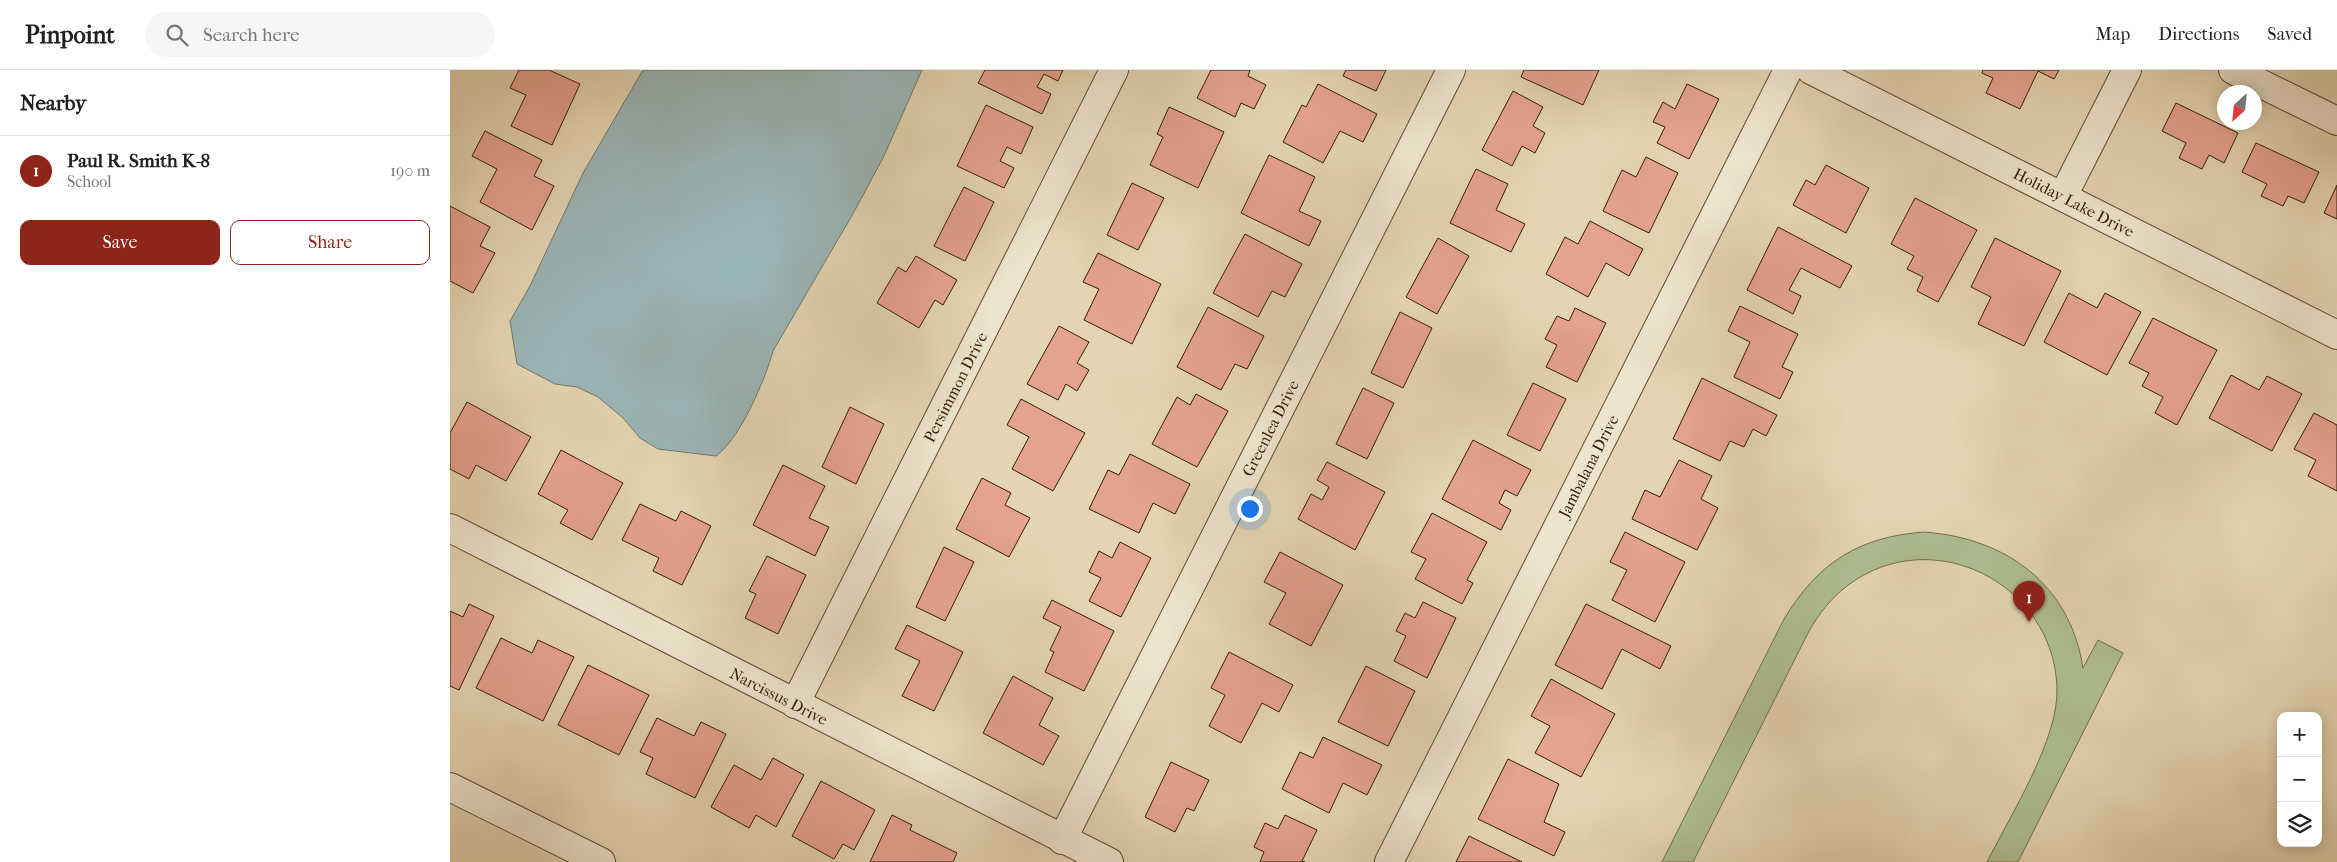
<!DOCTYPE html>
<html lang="en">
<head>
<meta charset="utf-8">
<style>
  :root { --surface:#fff; --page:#f6f6f6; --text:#222; --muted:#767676; --line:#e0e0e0; --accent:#8f2418 }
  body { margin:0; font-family:"IM FELL French Canon",serif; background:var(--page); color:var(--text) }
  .controls { position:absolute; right:15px; bottom:15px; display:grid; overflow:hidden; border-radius:10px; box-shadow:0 2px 12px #0003 }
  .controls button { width:45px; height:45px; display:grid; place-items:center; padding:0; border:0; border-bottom:1px solid var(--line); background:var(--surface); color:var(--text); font:25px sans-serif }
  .compass { position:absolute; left:1767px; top:15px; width:45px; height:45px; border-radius:50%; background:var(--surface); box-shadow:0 2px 12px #0003; rotate:207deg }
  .you { position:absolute; left:799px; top:438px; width:18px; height:18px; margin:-12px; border:4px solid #fff; border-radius:50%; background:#1a73e8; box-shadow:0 0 0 8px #1a73e833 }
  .badge { display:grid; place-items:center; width:32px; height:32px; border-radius:50%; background:var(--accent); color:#fff; font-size:16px; font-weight:700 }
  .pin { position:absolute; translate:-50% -41px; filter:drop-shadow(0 1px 2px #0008) }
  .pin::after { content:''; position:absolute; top:26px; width:18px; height:15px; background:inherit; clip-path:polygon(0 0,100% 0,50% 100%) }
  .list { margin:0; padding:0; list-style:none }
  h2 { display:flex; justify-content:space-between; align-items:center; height:65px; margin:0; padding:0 20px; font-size:21px }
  h2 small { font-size:16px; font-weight:400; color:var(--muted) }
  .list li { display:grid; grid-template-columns:32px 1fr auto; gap:15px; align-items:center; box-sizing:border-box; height:70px; padding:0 20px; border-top:1px solid var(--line) }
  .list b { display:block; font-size:19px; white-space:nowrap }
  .list p { margin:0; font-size:16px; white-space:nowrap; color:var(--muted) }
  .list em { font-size:16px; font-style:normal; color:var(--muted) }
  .actions { display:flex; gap:10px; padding:15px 20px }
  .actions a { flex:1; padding:11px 0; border:1px solid var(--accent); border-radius:10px; text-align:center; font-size:18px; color:var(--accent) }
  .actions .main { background:var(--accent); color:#fff }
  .icon { flex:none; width:28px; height:28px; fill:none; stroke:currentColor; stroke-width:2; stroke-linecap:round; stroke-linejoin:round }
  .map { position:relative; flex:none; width:1887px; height:792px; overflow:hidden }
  header { display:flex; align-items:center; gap:30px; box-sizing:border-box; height:70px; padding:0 25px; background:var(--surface); border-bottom:1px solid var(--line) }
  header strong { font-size:24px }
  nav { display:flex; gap:28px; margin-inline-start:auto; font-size:18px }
  .search { width:350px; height:45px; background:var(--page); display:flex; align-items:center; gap:12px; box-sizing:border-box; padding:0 18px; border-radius:28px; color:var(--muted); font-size:19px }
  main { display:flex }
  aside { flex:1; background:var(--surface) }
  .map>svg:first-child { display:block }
  .green { fill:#aebe91; stroke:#726e4a }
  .water { fill:#9bb6b8; stroke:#727970 }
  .building { fill:#e5a28f; stroke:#351d04 }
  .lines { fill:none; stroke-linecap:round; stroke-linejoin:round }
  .minor-casing { stroke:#614b30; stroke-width:30 }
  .minor { stroke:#ede4cd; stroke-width:28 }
  .labels { text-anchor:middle; stroke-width:4; stroke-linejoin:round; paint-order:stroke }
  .street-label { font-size:16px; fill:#351d04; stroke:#ede4cd }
</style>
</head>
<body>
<header>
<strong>Pinpoint</strong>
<div class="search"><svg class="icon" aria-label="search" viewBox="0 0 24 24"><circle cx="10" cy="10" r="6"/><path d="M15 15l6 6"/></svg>Search here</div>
<nav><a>Map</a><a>Directions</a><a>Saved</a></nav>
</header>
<main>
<aside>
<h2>Nearby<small></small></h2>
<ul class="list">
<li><span class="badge">1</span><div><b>Paul R. Smith K-8</b><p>School</p></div><em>190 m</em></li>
</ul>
<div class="actions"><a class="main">Save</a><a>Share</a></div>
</aside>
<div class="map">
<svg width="1887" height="792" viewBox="0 0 1887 792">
  <rect width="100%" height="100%" fill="#e4d5b2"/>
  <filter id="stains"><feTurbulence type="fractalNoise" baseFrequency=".004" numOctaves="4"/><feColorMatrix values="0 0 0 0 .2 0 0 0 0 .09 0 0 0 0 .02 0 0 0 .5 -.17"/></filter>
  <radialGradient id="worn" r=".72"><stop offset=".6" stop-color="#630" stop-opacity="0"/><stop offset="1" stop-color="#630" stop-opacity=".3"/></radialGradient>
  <path class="green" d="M 1474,462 C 1556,468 1620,514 1633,598 L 1648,570 L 1673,583 L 1568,792 L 1537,792 C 1560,746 1609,669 1607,618 C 1604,514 1482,451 1397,516 C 1381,528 1369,544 1359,561 L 1243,792 L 1212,792 L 1334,549 C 1368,493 1408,467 1474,462 Z"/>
  <path class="water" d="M 193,0 L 472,0 L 434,86 L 404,142 L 323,281 C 315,310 290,369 266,386 L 208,379 L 190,368 L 173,348 L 148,327 L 127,317 L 105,314 L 67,294 L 60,251 L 80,216 L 133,103 Z"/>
  <path class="building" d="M 69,0 L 99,0 L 130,14 L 102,75 L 61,56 L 76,25 L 60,18 Z
    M 535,0 L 613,0 L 608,11 L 594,4 L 587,17 L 601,24 L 592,44 L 528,13 Z
    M 761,0 L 800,0 L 798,6 L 816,15 L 804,39 L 791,33 L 785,47 L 747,28 Z
    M 896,0 L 936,0 L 926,21 L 893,6 Z
    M 1074,0 L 1149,0 L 1133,35 L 1071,7 Z
    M 1533,0 L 1609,0 L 1604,9 L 1588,1 L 1570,39 L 1536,23 L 1543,8 L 1532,3 Z
    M 868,14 L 927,44 L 913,72 L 890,61 L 873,93 L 833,72 L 852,35 L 856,37 Z
    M 1237,14 L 1269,29 L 1239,89 L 1207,73 L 1215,57 L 1203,52 L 1213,32 L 1225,39 Z
    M 1063,21 L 1093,37 L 1083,56 L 1095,63 L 1085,83 L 1072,76 L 1062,96 L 1032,80 Z
    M 1726,33 L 1788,63 L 1774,93 L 1759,85 L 1752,99 L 1729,88 L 1736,73 L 1712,61 Z
    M 536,35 L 583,57 L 571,84 L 557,77 L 550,91 L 564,98 L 554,118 L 507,96 Z
    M 719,37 L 774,62 L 748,118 L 700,95 L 713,67 L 707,64 Z
    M 35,61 L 92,90 L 84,106 L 104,116 L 82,160 L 30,132 L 47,99 L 22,86 Z
    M 1806,73 L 1869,102 L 1854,133 L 1838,126 L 1833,136 L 1811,126 L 1817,114 L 1792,102 Z
    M 819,85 L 865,107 L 849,141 L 871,151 L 859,176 L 791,143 Z
    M 1196,87 L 1228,103 L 1199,163 L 1153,141 L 1172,100 L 1186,107 Z
    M 1376,95 L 1419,118 L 1396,163 L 1343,135 L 1356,110 L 1365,115 Z
    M 1026,99 L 1058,114 L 1046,140 L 1075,154 L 1061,182 L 1000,153 Z
    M 682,113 L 714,128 L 688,180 L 657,165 Z
    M 1887,115 L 1887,149 L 1874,143 Z
    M 514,117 L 544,132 L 515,191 L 484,176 Z
    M 1465,128 L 1527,160 L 1488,232 L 1467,221 L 1473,207 L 1457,199 L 1464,186 L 1441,174 Z
    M 0,136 L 40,157 L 30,176 L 45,183 L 23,223 L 0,211 Z
    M 1140,151 L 1193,179 L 1179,206 L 1156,193 L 1138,227 L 1096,204 L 1115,167 L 1128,174 Z
    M 1328,157 L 1402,196 L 1390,218 L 1351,198 L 1339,220 L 1351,226 L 1343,244 L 1297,220 Z
    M 795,164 L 852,194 L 835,227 L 822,221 L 808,247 L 763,223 Z
    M 988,168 L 1019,186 L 987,244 L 956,227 Z
    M 1545,168 L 1611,201 L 1574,276 L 1528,254 L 1541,227 L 1521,217 Z
    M 648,183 L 711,214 L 682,274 L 634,250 L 649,219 L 633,212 Z
    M 466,186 L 507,210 L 493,235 L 485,230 L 469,258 L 427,233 L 448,197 L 456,202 Z
    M 1619,223 L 1647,238 L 1655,223 L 1691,242 L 1657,305 L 1594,272 Z
    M 1290,236 L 1348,264 L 1332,297 L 1343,302 L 1330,329 L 1284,307 L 1300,272 L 1278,261 Z
    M 758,237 L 814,266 L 797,299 L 785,294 L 771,320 L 727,297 Z
    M 1125,238 L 1156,253 L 1127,312 L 1096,297 L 1107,275 L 1095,269 L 1107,246 L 1119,251 Z
    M 950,242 L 982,258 L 953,318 L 921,303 Z
    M 1703,248 L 1767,280 L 1727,355 L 1705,343 L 1713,327 L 1692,316 L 1699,303 L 1679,293 Z
    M 609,256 L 639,272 L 627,293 L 639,300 L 627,321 L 616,314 L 608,330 L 577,314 Z
    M 1781,305 L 1809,320 L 1817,306 L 1852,324 L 1822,381 L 1759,348 Z
    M 1252,308 L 1327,345 L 1316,366 L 1303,359 L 1294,377 L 1280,371 L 1270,391 L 1223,369 Z
    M 1083,313 L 1116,329 L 1090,381 L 1057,365 Z
    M 913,318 L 944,333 L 917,389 L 886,374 Z
    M 746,324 L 778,341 L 747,397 L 702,374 L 727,327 L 740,335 Z
    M 571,329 L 635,363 L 603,421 L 562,399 L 579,367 L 557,355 Z
    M 17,332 L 81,367 L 56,411 L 26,395 L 19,409 L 0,399 L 0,363 Z
    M 400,337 L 434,354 L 406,414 L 372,397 Z
    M 1864,343 L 1887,355 L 1887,421 L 1858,406 L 1866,390 L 1844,379 Z
    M 1023,370 L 1081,400 L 1067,426 L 1055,420 L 1049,433 L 1061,440 L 1051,460 L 992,429 Z
    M 111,380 L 173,413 L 142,470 L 110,453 L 118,440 L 88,424 Z
    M 680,384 L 740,414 L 725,444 L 703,433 L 689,463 L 639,439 L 658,400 L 669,405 Z
    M 1229,390 L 1262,406 L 1251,429 L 1268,438 L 1247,480 L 1182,449 L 1195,420 L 1210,427 Z
    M 877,392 L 935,422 L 905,480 L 848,449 L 861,424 L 872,430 L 879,417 L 867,410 Z
    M 333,395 L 375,416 L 359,448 L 379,457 L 365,486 L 303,455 Z
    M 532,408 L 561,423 L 555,435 L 580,448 L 559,487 L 506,459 Z
    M 190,434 L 226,451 L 231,441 L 261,456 L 232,515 L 203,501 L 209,488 L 172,470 Z
    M 982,443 L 1037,472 L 1017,510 L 1023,513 L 1012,534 L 965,509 L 976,489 L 961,482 Z
    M 1175,462 L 1235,492 L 1205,552 L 1162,530 L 1177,500 L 1160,492 Z
    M 670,472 L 701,488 L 671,547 L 639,531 L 651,508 L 639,502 L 649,481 L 662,488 Z
    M 494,477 L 524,492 L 495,551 L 466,537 Z
    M 830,482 L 893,515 L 861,576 L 819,554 L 836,523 L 814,512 Z
    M 317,486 L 356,505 L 328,564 L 295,548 L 306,524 L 299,521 Z
    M 602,530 L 664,561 L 634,621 L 595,602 L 604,582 L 600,580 L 611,557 L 593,548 Z
    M 973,532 L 1006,548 L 977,608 L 944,591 L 956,566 L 946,561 L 955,543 L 965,548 Z
    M 19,534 L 44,546 L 9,620 L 0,616 L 0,541 L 13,547 Z
    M 1136,534 L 1221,576 L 1210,599 L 1172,579 L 1152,619 L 1105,595 Z
    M 457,555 L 513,582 L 484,641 L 452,626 L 470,591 L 445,579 Z
    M 51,568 L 82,583 L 88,570 L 124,587 L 93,651 L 26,618 Z
    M 779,582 L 843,615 L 829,642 L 812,633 L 791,673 L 759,656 L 775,625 L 761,618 Z
    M 138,595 L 199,625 L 169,685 L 108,655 Z
    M 916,596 L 965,621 L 938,676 L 888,652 Z
    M 563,606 L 603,628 L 589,655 L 609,666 L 593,695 L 533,663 Z
    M 1101,609 L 1165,644 L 1131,707 L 1085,683 L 1100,656 L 1081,646 Z
    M 207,648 L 244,666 L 251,652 L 276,664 L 245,728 L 196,704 L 203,688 L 190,682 Z
    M 873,667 L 932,695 L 917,725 L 893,713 L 879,743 L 832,719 L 850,682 L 863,688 Z
    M 323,688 L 354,705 L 326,757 L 306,745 L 299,758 L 261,737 L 284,695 L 311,710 Z
    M 1058,689 L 1109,714 L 1094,752 L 1115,762 L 1104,786 L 1028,749 Z
    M 721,692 L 759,710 L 744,741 L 737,738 L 725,762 L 695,747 Z
    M 371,711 L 425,740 L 404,780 L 393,774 L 384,789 L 342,766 Z
    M 442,745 L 462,755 L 460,760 L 507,783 L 503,792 L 420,792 Z
    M 835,745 L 867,760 L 852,791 L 855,792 L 810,792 L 814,782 L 804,777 L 815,753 L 828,759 Z
    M 1019,766 L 1072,792 L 1006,792 Z"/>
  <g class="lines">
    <defs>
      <path id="minor" d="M 1361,0 L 1887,265
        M 1783,0 L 1887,51
        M 1613,126 L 1677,0
        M 0,458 L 659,792
        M 345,634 L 664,0
        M 0,717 L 151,792
        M 612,770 L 1001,0
        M 939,792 L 1338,0"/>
    </defs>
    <use href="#minor" class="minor-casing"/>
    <use href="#minor" class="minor"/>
  </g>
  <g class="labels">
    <g class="street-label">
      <text transform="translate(1624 132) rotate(27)" y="6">Holiday Lake Drive</text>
      <text transform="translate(505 317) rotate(-63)" y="6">Persimmon Drive</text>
      <text transform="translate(820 358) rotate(-63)" y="6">Greenlea Drive</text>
      <text transform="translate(1138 396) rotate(-63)" y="6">Jambalana Drive</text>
      <text transform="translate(329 626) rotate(27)" y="6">Narcissus Drive</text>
    </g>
  </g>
  <rect width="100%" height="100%" filter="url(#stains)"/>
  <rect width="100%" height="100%" fill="url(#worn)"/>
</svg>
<div class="controls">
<button>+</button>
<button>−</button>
<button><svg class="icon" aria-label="layers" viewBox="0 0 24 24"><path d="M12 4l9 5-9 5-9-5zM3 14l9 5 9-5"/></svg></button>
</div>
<svg class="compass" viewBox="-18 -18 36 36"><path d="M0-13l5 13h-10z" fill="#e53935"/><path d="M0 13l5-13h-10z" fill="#767676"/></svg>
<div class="you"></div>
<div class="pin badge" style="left:1579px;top:552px">1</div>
</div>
</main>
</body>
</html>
